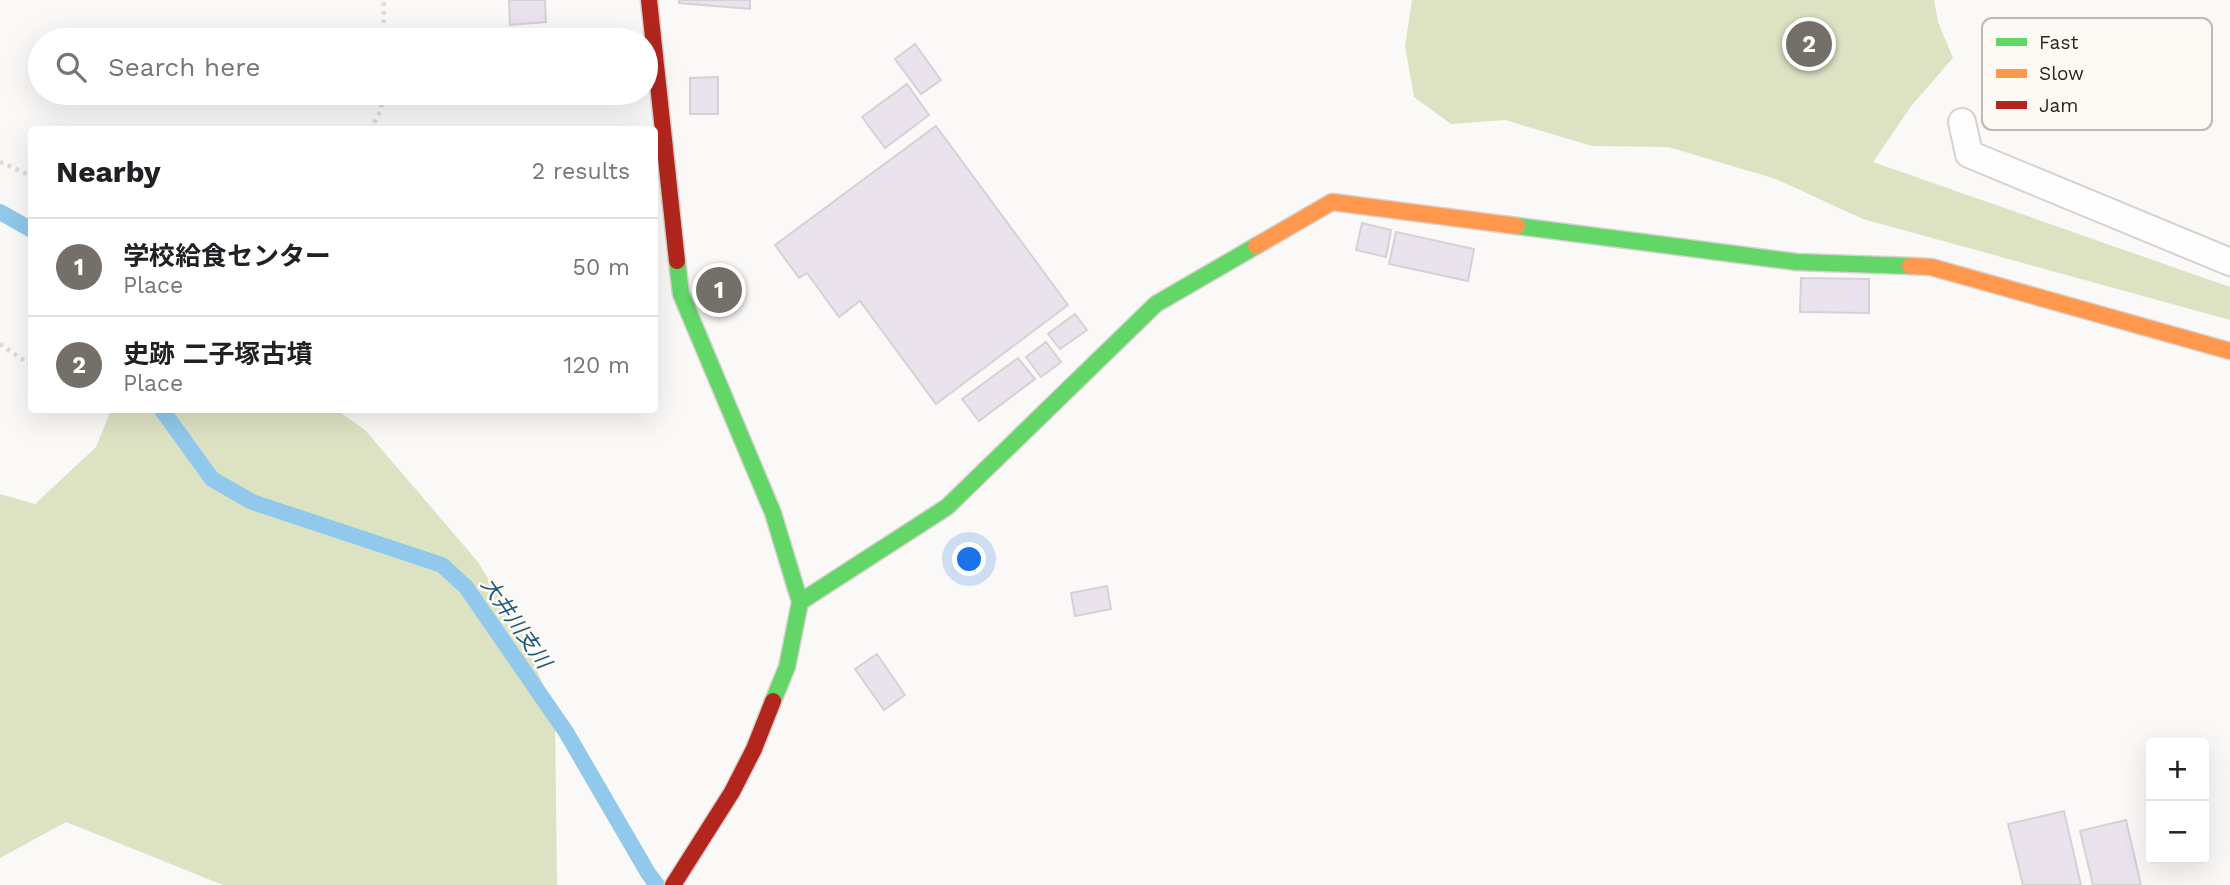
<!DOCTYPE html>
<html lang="en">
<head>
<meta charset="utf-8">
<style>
  :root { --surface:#fff; --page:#f2f2f2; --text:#202124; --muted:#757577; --line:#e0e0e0; --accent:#756f6a }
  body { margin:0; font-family:"Work Sans","Noto Sans JP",sans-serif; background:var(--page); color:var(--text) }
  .controls { position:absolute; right:21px; bottom:21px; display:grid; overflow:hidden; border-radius:7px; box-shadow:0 7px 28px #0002 }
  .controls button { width:63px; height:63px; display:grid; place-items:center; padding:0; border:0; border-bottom:2px solid var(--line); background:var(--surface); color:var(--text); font:35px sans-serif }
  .you { position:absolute; left:970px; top:560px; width:24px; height:24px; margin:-18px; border:5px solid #fff; border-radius:50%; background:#1a73e8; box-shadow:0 0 0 10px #1a73e833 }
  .badge { display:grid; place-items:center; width:46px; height:46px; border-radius:50%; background:var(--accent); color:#fff; font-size:23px; font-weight:700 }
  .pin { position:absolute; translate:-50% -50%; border:4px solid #fff; box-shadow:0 2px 7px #0006 }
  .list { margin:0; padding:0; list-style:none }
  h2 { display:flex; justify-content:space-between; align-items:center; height:91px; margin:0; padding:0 28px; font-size:30px }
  h2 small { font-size:23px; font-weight:400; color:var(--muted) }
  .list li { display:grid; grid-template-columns:46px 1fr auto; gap:21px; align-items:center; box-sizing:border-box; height:98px; padding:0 28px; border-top:2px solid var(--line) }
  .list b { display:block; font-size:26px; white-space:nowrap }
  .list p { margin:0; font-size:23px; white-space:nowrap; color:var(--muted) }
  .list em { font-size:23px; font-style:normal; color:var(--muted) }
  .icon { flex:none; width:38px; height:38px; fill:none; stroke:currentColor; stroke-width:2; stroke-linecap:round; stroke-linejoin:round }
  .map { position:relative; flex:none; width:2230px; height:885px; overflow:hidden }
  .search { position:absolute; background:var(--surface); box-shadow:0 7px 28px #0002; left:28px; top:28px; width:630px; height:77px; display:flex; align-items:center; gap:18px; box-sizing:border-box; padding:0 24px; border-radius:38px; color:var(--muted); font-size:26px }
  .panel { position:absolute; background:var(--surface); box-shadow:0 7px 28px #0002; left:28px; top:126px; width:630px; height:287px; border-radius:7px }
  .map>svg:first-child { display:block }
  .green { fill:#dde2c3 }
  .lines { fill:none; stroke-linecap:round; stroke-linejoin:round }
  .stream { stroke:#90c9eb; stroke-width:16 }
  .building { fill:#eae2ec; stroke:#d5d1d5; stroke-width:2 }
  .lane-casing { stroke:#d7d2ce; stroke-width:30 }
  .fast-casing { stroke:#d7d2ce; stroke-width:19 }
  .slow-casing { stroke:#d7d2ce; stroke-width:19 }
  .jam-casing { stroke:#d7d2ce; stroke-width:19 }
  .path { stroke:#dcdbda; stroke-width:4.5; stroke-dasharray:3.5 5; stroke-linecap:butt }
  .lane { stroke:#fefefe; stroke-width:26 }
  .fast { stroke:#63d668; stroke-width:16 }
  .slow { stroke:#ff974d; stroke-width:16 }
  .jam { stroke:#b3261e; stroke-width:16 }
  .labels { text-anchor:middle; stroke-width:5; stroke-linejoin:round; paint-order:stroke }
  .water-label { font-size:21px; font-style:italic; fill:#1b597a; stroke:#fdf9f5 }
  .key { fill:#fdf9f5; stroke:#bfb9b4; stroke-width:2 }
  .key-label { font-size:19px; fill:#2d251e }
</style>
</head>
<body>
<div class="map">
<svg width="2230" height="885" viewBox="0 0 2230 885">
  <rect width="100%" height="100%" fill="#fbf9f7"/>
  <path class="green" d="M 1412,0 L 1934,0 L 1938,22 L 1953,58 L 1912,105 L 1873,162 L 2230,287 L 2230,320 L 1863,219 L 1776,179 L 1668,147 L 1592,146 L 1505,120 L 1451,124 L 1414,97 L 1405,46 Z
    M 111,410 L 337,410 L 365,430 L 478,562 L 523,636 L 555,714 L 557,885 L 223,885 L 66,822 L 0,858 L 0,494 L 35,504 L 96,447 Z"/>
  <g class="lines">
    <path class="stream" d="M 0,212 L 32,230
      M 162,410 L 212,479 L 252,502 L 442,565 L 466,587 L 566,732 L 648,873 L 657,885"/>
  </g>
  <path class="building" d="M 509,0 L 545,0 L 546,22 L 510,25 Z
    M 679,0 L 750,0 L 750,9 L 679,3 Z
    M 915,44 L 941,80 L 921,94 L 895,59 Z
    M 718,77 L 718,114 L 690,114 L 690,78 Z
    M 907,84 L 929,115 L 885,148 L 862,117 Z
    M 936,126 L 1068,305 L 936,404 L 860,301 L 839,317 L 807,273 L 799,278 L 775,245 Z
    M 1362,223 L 1391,230 L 1386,257 L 1356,250 Z
    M 1396,232 L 1474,249 L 1468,281 L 1389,264 Z
    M 1801,278 L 1869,279 L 1869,313 L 1800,312 Z
    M 1075,314 L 1087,330 L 1060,349 L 1048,334 Z
    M 1046,342 L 1061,362 L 1041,377 L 1026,357 Z
    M 1018,358 L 1035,379 L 979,421 L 962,399 Z
    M 1107,586 L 1111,609 L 1075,616 L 1071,593 Z
    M 877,654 L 905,695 L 884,710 L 855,669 Z
    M 2064,811 L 2081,885 L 2023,885 L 2008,824 Z
    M 2126,820 L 2141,885 L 2093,885 L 2080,831 Z"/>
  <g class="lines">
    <defs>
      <path id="lane" d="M 1962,122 L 1969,154 L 2230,262"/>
      <path id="fast" d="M 1517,226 L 1797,262 L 1910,266
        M 677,261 L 681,294 L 773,513 L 800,602 L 787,667 L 773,701
        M 800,602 L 947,507 L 1156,304 L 1256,246"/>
      <path id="slow" d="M 1256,246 L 1332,202 L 1517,226
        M 1910,266 L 1931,267 L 2230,351"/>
      <path id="jam" d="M 649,0 L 677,261
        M 673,885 L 732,792 L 754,749 L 773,701"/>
    </defs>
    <use href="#lane" class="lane-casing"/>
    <use href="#fast" class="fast-casing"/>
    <use href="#slow" class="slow-casing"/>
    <use href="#jam" class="jam-casing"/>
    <path class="path" d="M 383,40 L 384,0
      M 370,130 L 381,110 L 382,93
      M 0,162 L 32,176
      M 0,344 L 32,366"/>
    <use href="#lane" class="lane"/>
    <use href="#fast" class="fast"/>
    <use href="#slow" class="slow"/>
    <use href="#jam" class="jam"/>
  </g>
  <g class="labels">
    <g class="water-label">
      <text transform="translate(516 623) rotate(55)" y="7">大井川支川</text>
    </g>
  </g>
  <rect x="1982" y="18" width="230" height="112" rx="10" class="key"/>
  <rect x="1996" y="38" width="31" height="8" fill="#63d668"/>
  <rect x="1996" y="69" width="31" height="9" fill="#ff974d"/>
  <rect x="1996" y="101" width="31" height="8" fill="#b3261e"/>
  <g class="key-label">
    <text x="2039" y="49">Fast</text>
    <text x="2039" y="80">Slow</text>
    <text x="2039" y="112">Jam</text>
  </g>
</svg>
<div class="controls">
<button>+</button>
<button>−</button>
</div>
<div class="you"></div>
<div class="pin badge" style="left:719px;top:290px">1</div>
<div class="pin badge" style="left:1809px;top:44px">2</div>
<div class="search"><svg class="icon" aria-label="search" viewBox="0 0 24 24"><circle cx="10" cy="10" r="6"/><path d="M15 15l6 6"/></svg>Search here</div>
<section class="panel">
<h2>Nearby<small>2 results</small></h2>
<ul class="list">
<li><span class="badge">1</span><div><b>学校給食センター</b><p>Place</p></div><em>50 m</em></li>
<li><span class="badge">2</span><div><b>史跡 二子塚古墳</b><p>Place</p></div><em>120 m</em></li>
</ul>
</section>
</div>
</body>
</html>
